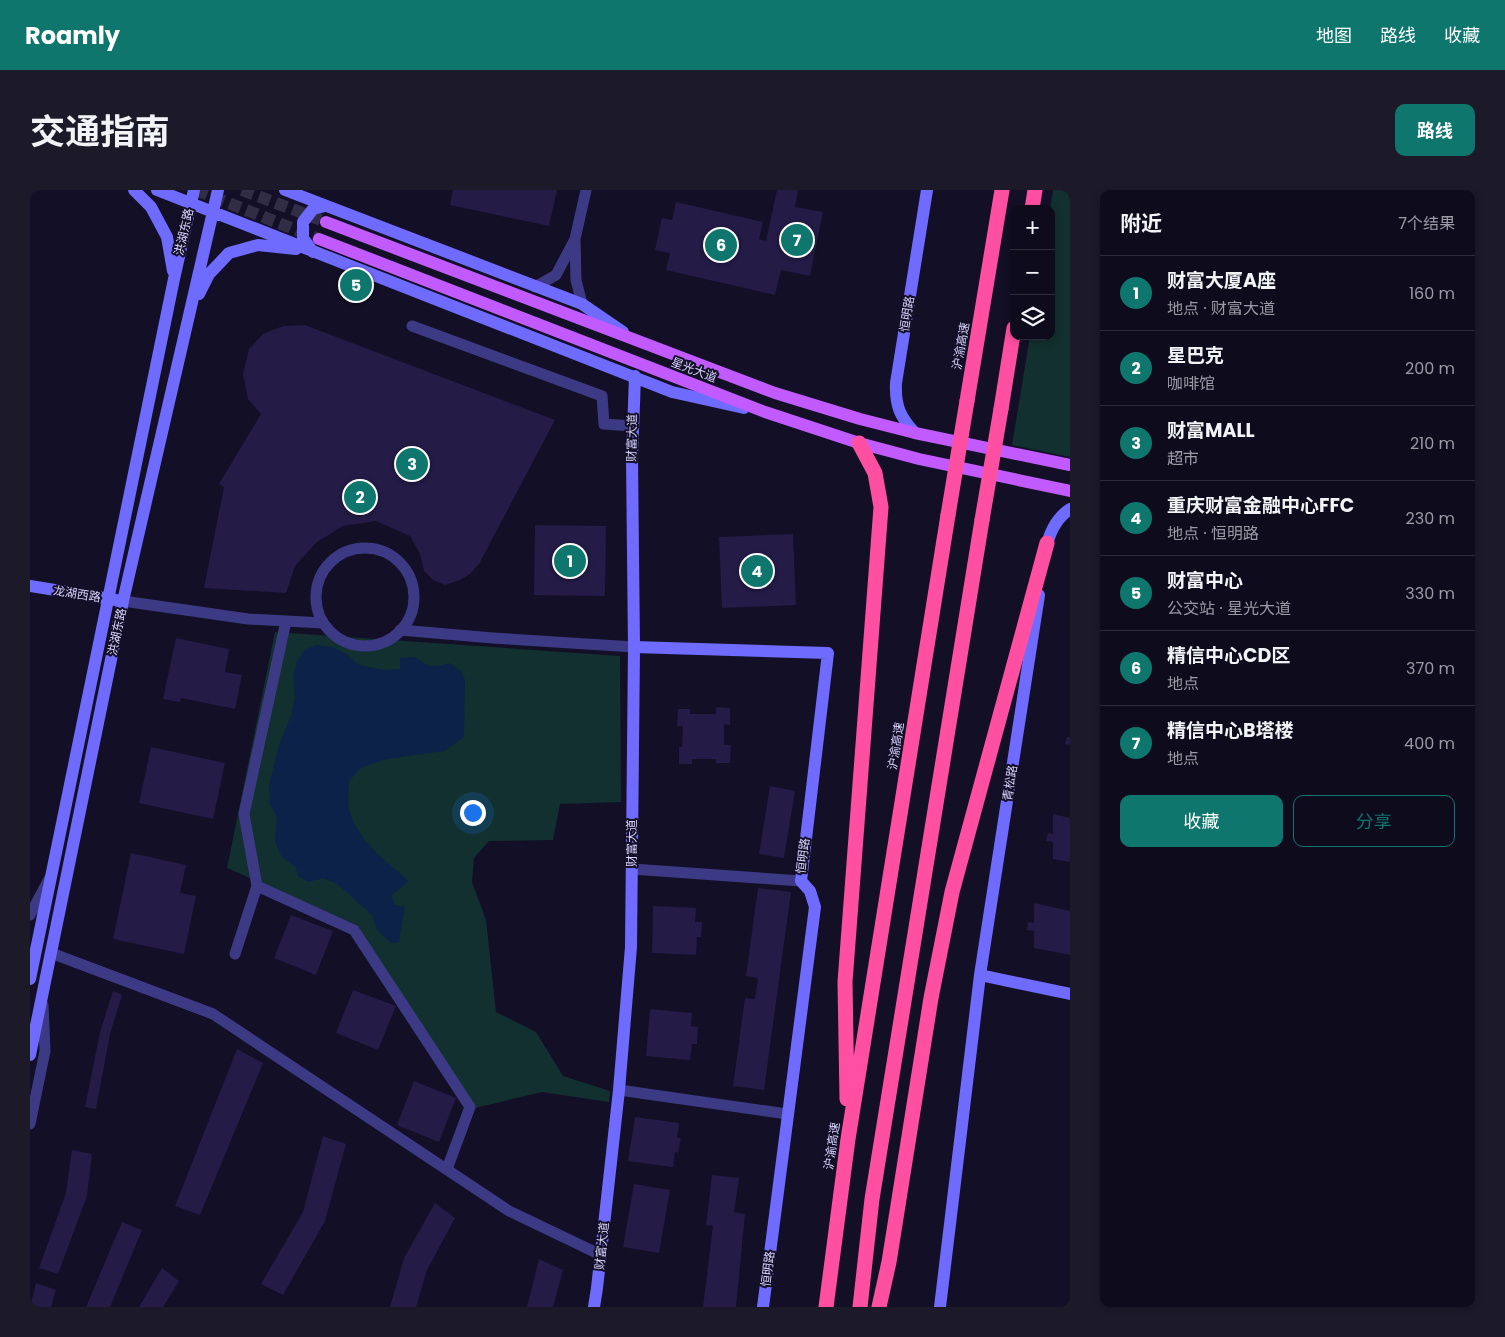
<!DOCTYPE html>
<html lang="zh">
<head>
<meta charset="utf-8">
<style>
  :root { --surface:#0e0b1c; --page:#1c1929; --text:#f1f3f6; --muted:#9b9ba3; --line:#2e2b3b; --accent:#0f766e }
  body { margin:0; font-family:Poppins,"Noto Sans SC",sans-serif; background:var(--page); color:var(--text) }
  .controls { position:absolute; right:15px; top:15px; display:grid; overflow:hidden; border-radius:10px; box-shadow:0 2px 8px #0003 }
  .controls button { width:45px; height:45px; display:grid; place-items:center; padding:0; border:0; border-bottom:1px solid var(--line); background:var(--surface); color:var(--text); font:25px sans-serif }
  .you { position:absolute; left:442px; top:622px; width:18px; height:18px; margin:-12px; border:4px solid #fff; border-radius:50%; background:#1a73e8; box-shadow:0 0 0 8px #1a73e833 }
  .badge { display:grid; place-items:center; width:32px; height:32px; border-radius:50%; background:var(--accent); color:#fff; font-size:16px; font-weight:700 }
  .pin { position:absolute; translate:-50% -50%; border:2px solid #fff; box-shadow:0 1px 5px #0006 }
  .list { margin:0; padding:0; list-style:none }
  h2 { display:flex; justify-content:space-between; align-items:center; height:65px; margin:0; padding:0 20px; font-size:21px }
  h2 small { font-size:16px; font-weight:400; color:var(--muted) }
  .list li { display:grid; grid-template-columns:32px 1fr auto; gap:15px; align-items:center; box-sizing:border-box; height:75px; padding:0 20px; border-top:1px solid var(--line) }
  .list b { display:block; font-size:19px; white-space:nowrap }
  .list p { margin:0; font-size:16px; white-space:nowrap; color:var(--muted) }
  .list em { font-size:16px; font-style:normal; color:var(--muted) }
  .actions { display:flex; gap:10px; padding:15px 20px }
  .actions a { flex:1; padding:11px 0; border:1px solid var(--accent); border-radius:10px; text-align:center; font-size:18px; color:var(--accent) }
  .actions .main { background:var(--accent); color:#fff }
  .icon { flex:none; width:28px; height:28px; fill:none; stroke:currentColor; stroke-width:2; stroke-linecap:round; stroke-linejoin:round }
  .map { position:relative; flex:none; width:1040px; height:1117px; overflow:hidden; border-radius:10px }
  header { display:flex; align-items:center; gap:30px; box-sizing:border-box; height:70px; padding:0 25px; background:var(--accent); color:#fff }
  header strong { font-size:24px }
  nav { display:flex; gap:28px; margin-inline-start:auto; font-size:18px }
  .intro { display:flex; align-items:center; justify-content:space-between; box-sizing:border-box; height:120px; padding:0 30px }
  h1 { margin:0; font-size:35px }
  .button { padding:12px 22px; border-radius:10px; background:var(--accent); color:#fff; font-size:18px; font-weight:700 }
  main { display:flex; gap:30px; padding:0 30px }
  aside { flex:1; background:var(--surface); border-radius:10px; box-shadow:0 2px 8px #0003 }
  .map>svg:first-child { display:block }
  .green { fill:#12302f }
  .water { fill:#0c2248 }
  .building { fill:#241b47 }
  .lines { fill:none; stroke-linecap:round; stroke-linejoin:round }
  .primary-tunnel { stroke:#312d47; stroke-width:12; stroke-dasharray:12 6; stroke-linecap:butt }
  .street { stroke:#3d3a85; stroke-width:11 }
  .secondary { stroke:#6f6bff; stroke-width:12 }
  .primary { stroke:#c25bff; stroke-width:12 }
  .highway { stroke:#ff4fa3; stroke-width:15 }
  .highway-bridge { stroke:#ff4fa3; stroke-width:15 }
  .labels { text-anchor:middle; stroke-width:4; stroke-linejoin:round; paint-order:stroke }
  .street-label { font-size:12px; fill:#d9d4ff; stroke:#130f26 }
</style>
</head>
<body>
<header>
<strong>Roamly</strong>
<nav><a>地图</a><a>路线</a><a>收藏</a></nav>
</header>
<div class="intro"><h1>交通指南</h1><a class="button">路线</a></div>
<main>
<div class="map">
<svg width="1040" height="1117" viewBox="0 0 1040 1117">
  <rect width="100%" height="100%" fill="#130f26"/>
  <path class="green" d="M 1023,0 L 1040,0 L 1040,267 L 982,255 L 1000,146 L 1021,146 L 1021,19 L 1020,19 Z
    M 245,442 L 590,466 L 591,612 L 530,614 L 523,650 L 459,651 L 444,668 L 442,692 L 456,730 L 466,822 L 506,842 L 533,886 L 580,901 L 579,912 L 512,902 L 445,918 L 327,735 L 197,678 Z"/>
  <path class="water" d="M 287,455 L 302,457 L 317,464 L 329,475 L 353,480 L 370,479 L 370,468 L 385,467 C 399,477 403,478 419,473 L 431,481 L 435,490 L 434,547 L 414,561 L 357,569 L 332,577 L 319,591 C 319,597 318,604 318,611 C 320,645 355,670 379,691 L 362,705 L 364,715 L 375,717 L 369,752 L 361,753 L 347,740 L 342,725 L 307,694 L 293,688 L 278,692 L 268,686 L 266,678 L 252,667 L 245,652 L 247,628 L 240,614 L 239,595 L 249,555 L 261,526 L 265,507 L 263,487 L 267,471 L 275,459 Z"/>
  <path class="building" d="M 423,0 L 527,0 L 519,36 L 420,15 Z
    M 747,0 L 768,0 L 765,17 L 793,22 L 780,86 L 751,80 L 745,105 L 636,80 L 640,63 L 625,60 L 632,28 L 642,30 L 646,12 L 733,32 L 729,49 L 736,51 Z
    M 275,135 L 525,230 L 449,374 L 440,384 L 430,390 L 415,395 L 403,390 L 394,381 L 390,364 L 380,346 L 346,331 L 313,336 L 287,352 L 265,376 L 256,403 L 174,398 L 194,297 L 189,294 L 231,224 L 218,209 L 213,184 L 219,159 L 233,144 L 253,136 Z
    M 505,335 L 576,336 L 575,406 L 504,405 Z
    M 763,344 L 766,415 L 692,418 L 689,347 Z
    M 146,448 L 199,459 L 195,482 L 212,485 L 205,519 L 151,508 L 150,512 L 133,509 Z
    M 686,517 L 700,518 L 700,535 L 694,534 L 694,555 L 701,555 L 700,573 L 686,573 L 686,569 L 662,569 L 662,574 L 649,574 L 649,557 L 652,557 L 653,536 L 647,536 L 648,519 L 660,519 L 660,524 L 686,524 Z
    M 1037,547 L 1040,547 L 1040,555 L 1035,554 Z
    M 121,557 L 195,573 L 183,629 L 109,613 Z
    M 740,596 L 765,601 L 754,668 L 729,664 Z
    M 1023,624 L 1040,628 L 1040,672 L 1023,669 L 1023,652 L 1016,651 L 1018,643 L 1023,644 Z
    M 101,663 L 156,675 L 150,703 L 166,706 L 154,764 L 83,749 Z
    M 728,698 L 761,702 L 734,900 L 703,896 L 715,808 L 725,809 L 728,788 L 716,786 Z
    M 1004,713 L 1040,721 L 1040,765 L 1004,758 L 1004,741 L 997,740 L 998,732 L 1004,733 Z
    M 623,716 L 666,718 L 665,732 L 672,732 L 671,747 L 667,747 L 666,765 L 622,763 Z
    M 261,725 L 303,741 L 286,785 L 244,768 Z
    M 323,800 L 366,816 L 348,860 L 306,843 Z
    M 83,801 L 92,805 L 80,844 L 66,919 L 55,917 L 70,842 Z
    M 620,819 L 662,823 L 661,836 L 668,837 L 667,854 L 662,854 L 660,870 L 616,866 Z
    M 207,859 L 233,873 L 170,1025 L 145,1016 Z
    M 384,891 L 426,908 L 409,952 L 367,935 Z
    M 605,927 L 649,933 L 647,948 L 651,948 L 648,963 L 645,962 L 643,977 L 598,971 Z
    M 293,946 L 316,954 L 295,1031 L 253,1105 L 231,1094 L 273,1022 Z
    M 42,960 L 62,964 L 57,1006 L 28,1084 L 9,1078 L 36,1003 Z
    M 682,985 L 709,988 L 704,1022 L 715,1024 L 706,1117 L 673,1117 L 683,1036 L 676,1035 Z
    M 604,994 L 640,1000 L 629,1063 L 593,1057 Z
    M 405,1013 L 425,1028 L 397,1080 L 386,1117 L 360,1117 L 374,1068 Z
    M 92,1032 L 112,1040 L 80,1117 L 56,1117 Z
    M 509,1069 L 533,1080 L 523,1117 L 497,1117 Z
    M 132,1078 L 149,1091 L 133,1117 L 109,1117 Z
    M 6,1093 L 26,1100 L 21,1117 L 0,1117 Z"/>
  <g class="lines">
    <path class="primary-tunnel" d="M 166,0 L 289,49
      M 212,0 L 296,32"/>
    <path class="street" d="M 505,97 L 526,85 L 544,51
      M 552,114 L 546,90 L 545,49 L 556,0
      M 382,136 L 572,206 L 574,234 L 602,236
      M286 407a49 49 0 1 1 98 0a49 49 0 1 1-98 0Z
      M 93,411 L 218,429 L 293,433
      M 370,440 L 463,448 L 604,457
      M 602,679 L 771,691
      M 227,696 L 324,740 L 440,917 L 417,979
      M 0,725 L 19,689
      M 21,763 L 183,824 L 479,1021 L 571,1065
      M 205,764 L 227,696 L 214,624 L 256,431
      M 589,900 L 757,924
      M 0,934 L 15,861 L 13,815"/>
    <path class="secondary" d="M 104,0 L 121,17 L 137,47 L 143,81
      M 127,0 L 642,202 L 714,218
      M 255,0 L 552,114 L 593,142
      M 283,62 L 273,48 L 273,32 L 283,19 L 295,16
      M 169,104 L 179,84 L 199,63 L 228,55 L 266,59
      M 885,243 C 870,227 865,216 866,193 L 897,0
      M 1016,361 C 1018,345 1026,328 1040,319
      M 0,396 L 86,410
      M 604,457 L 798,463 L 771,691 L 780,701 L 785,717 L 733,1117
      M 950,785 L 1040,804
      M 0,789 L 144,89 L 164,0
      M 0,865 L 93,411 L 188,0
      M 564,1117 L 567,1098 L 589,900 L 601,757 L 604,457 L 602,269 L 605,186
      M 910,1117 L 950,785 L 1009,405"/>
    <path class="primary" d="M 296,32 L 745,203 L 830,229 L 885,243 L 1040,275
      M 289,49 L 735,222 L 829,253 L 889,269 L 1040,301"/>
    <path class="highway" d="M 1002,19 L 1005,0
      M 937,211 L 972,0
      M 971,219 L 984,138
      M 817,909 L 815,792 L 851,317 L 845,283 L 829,253
      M 796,1117 L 818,949 L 918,325
      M 830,1117 L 842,1009 L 952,330
      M 849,1117 L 859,1072 L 901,808 L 922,702 L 1017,353"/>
    <path class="highway-bridge" d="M 918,325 L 937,211
      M 952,330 L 971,219"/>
  </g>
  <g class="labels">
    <g class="street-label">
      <text transform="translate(154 42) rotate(-77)" y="4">洪湖东路</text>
      <text transform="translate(877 124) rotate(-81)" y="4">恒明路</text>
      <text transform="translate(931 156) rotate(-80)" y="4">沪渝高速</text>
      <text transform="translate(664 180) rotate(21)" y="4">星光大道</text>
      <text transform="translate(602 248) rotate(-89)" y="4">财富大道</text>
      <text transform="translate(47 404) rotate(9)" y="4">龙湖西路</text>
      <text transform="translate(87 442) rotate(-78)" y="4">洪湖东路</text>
      <text transform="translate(866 556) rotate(-81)" y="4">沪渝高速</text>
      <text transform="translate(980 593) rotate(-81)" y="4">青松路</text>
      <text transform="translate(602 653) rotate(-90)" y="4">财富大道</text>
      <text transform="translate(773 666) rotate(-83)" y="4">恒明路</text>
      <text transform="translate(802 956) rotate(-82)" y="4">沪渝高速</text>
      <text transform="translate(572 1056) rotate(-84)" y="4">财富大道</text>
      <text transform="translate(738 1079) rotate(-83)" y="4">恒明路</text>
    </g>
  </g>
</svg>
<div class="controls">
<button>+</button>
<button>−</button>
<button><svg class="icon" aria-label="layers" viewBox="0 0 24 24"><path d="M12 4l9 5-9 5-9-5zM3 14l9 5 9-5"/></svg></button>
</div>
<div class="you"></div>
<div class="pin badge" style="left:540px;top:371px">1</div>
<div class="pin badge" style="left:330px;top:307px">2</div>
<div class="pin badge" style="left:382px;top:274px">3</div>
<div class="pin badge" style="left:727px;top:381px">4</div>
<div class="pin badge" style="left:326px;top:95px">5</div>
<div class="pin badge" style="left:691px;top:55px">6</div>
<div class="pin badge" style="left:767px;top:50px">7</div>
</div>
<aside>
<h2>附近<small>7个结果</small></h2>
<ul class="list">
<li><span class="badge">1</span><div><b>财富大厦A座</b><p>地点 · 财富大道</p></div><em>160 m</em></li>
<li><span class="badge">2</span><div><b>星巴克</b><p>咖啡馆</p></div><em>200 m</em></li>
<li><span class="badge">3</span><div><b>财富MALL</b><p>超市</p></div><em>210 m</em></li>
<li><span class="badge">4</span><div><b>重庆财富金融中心FFC</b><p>地点 · 恒明路</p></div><em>230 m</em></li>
<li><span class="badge">5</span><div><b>财富中心</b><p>公交站 · 星光大道</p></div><em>330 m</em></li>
<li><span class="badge">6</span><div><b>精信中心CD区</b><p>地点</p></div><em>370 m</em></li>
<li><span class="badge">7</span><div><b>精信中心B塔楼</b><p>地点</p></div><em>400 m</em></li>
</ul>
<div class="actions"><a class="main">收藏</a><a>分享</a></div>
</aside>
</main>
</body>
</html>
